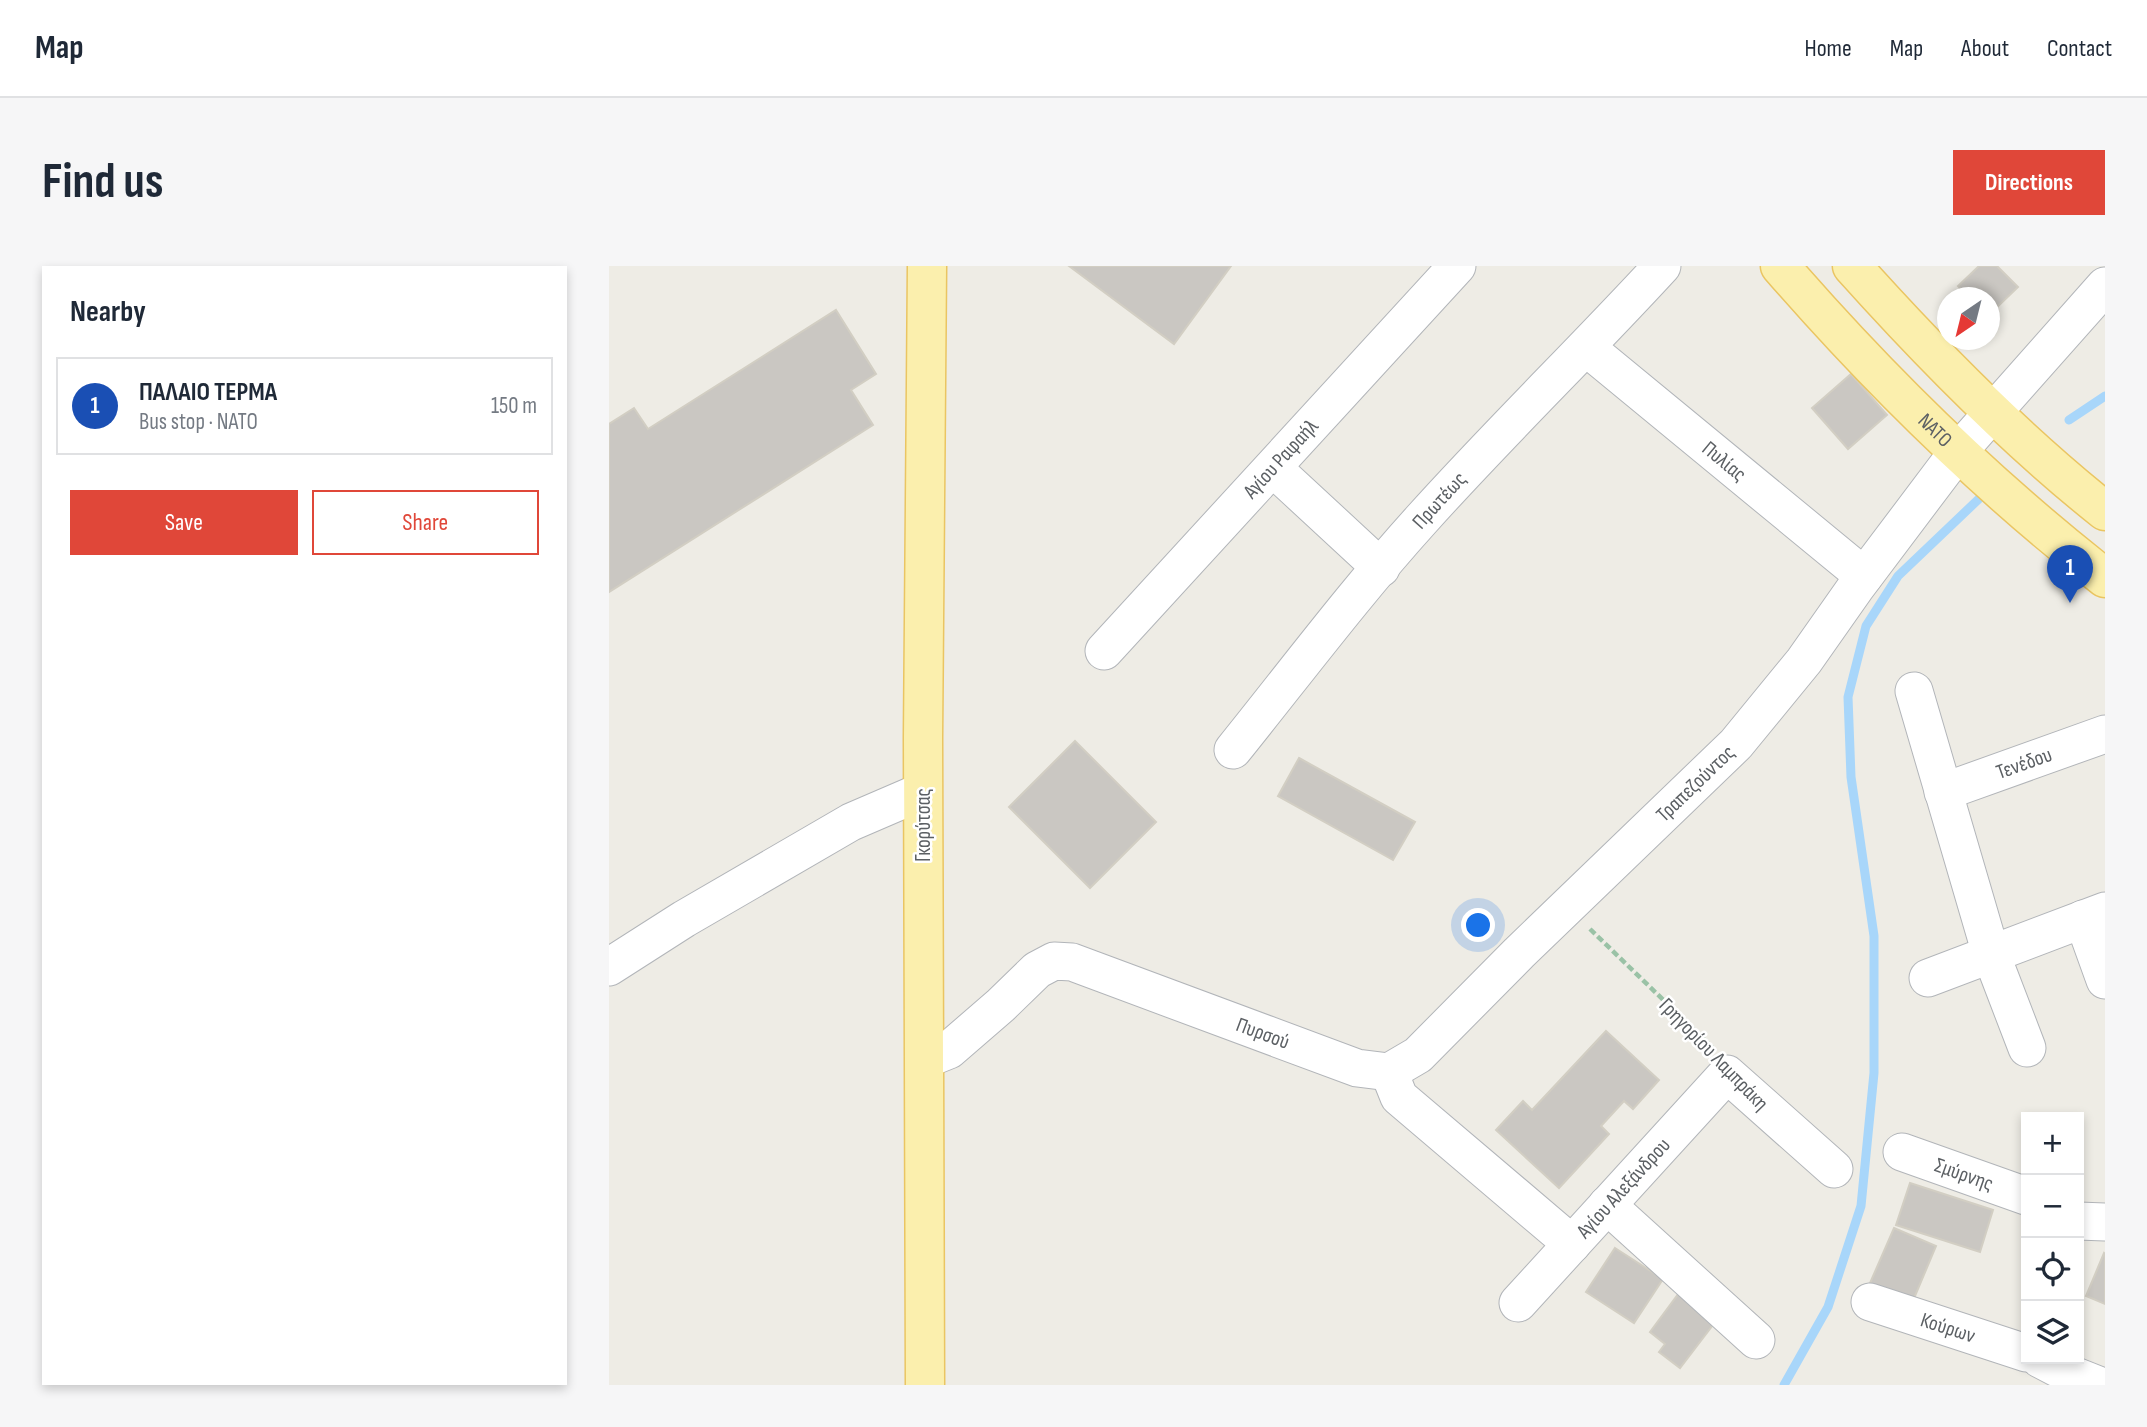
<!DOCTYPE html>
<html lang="en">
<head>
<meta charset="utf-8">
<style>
  :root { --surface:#fff; --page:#f6f6f7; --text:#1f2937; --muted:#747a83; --line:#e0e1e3; --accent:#e04739 }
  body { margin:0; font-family:"Sofia Sans Condensed",sans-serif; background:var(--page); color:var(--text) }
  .controls { position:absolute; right:21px; bottom:21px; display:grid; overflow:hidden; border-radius:0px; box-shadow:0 4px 10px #0003 }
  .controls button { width:63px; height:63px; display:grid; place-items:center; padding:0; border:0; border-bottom:2px solid var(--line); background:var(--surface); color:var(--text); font:35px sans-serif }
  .compass { position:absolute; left:1328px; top:21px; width:63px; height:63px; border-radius:50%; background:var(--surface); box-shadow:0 4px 10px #0003; rotate:215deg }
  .you { position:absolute; left:870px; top:660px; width:24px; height:24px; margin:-18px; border:5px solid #fff; border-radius:50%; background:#1a73e8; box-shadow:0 0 0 10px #1a73e833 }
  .badge { display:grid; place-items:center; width:46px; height:46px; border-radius:50%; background:var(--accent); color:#fff; font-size:23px; font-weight:700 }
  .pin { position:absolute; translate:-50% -58px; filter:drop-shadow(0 2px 4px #0008) }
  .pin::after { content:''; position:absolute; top:37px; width:24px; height:21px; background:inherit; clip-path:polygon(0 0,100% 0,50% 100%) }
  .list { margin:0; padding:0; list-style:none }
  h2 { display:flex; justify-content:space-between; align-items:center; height:91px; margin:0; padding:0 28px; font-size:30px }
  h2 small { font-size:23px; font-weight:400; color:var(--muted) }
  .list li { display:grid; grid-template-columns:46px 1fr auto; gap:21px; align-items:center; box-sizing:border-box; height:98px; margin:0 14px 14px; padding:0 14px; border:2px solid var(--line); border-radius:0px }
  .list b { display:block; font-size:26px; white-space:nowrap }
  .list p { margin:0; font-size:23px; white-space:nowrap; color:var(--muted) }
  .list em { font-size:23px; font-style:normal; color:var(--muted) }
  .actions { display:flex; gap:14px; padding:21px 28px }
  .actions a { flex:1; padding:16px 0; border:2px solid var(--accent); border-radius:0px; text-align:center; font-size:24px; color:var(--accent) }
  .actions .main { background:var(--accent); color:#fff }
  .icon { flex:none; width:38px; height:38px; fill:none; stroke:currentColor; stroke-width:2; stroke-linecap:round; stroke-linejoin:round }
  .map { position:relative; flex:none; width:1496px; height:1119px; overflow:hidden; border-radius:0px }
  header { display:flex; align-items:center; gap:42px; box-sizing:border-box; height:98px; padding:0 35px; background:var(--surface); border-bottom:2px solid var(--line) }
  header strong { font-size:33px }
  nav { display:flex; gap:38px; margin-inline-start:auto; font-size:24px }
  .intro { display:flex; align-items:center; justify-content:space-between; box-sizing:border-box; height:168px; padding:0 42px }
  h1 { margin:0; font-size:49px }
  .button { padding:18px 32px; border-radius:0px; background:var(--accent); color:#fff; font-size:24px; font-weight:700 }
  main { display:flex; gap:42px; padding:0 42px }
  aside { flex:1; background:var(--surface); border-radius:0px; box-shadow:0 4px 10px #0003 }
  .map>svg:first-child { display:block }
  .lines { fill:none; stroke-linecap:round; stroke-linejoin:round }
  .stream { stroke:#a8d6fa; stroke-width:9 }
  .building { fill:#cac7c2; stroke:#d2cec3; stroke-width:2 }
  .minor-casing { stroke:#b2b5b9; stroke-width:39 }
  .major-casing { stroke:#eac562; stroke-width:41 }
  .path { stroke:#9ac2a6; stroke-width:4.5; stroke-dasharray:7 3.5; stroke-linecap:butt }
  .minor { stroke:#fff; stroke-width:37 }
  .major { stroke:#fbefad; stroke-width:38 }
  .labels { text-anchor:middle; stroke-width:5; stroke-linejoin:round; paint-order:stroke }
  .street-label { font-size:21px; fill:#5c6064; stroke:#fff }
</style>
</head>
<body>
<header>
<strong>Map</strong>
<nav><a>Home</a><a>Map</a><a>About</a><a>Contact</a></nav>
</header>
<div class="intro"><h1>Find us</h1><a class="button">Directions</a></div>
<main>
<aside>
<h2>Nearby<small></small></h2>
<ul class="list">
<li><span class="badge" style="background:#1a4fb4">1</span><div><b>ΠΑΛΑΙΟ ΤΕΡΜΑ</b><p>Bus stop · ΝΑΤΟ</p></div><em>150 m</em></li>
</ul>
<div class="actions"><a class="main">Save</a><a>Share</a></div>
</aside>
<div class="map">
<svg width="1496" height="1119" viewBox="0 0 1496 1119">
  <rect width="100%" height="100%" fill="#eeece5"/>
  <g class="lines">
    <path class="stream" d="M 1460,154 L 1496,130
      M 1175,1119 L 1219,1041 L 1252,940 L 1265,807 L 1265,670 L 1242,511 L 1239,431 L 1257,360 L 1289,310 L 1375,228"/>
  </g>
  <path class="building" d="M 460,0 L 622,0 L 565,78 Z
    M 1370,0 L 1388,0 L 1409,21 L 1380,49 L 1380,32 L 1360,32 L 1349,20 Z
    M 227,44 L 267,108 L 242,124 L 264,159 L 0,326 L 0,158 L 25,142 L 39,163 Z
    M 1242,108 L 1278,149 L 1239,183 L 1203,142 Z
    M 466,475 L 547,556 L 481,622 L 400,541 Z
    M 690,492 L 806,556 L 784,594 L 669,530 Z
    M 997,765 L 1050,814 L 1024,843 L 1015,835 L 992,860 L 1000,868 L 950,922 L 887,864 L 914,835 L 923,844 Z
    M 1301,917 L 1384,944 L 1371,986 L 1287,959 Z
    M 1285,962 L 1327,980 L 1301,1042 L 1258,1024 Z
    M 1006,982 L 1054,1013 L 1025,1057 L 977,1026 Z
    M 1495,987 L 1496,988 L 1496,1038 L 1477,1030 Z
    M 1070,1027 L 1107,1055 L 1071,1102 L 1050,1086 L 1056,1078 L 1041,1066 Z"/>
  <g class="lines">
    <defs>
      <g id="minor">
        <path id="s1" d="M 978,82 L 1255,310"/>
        <path d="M 664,202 L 772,302"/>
        <path id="s2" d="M 495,385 L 848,0"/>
        <path d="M 1305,425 L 1382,688 L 1418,782"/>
        <path id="s3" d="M 624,484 C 686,407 746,327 812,254 C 890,167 974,86 1053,0"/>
        <path id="s4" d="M 1334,526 L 1496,468"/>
        <path d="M 1474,653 L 1496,714"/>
        <path d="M 0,701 L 75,653 L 242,556 L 314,525"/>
        <path d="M 1319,712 L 1496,645"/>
        <path id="s5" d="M 315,794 L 340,784 L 392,739 L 428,704 L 445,695 L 463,696 L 748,802 L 780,806"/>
        <path id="s6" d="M 780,806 L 809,789 L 910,687 L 1127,478 L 1195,395 L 1247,321 L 1348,187 L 1496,20"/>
        <path d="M 780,806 L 790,831 L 963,978"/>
        <path id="s7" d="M 1293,886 L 1417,930"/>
        <path d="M 998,939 L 1147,1074"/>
        <path d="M 1470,955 L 1496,956"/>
        <path id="s8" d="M 1261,1036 L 1417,1087"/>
        <path id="s9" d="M 909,1037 L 1118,808 L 1225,903"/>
        <path d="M 1431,1093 L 1454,1105 L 1489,1119"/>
      </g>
      <g id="major">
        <path id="s10" d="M 1171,0 C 1270,114 1377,219 1496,312"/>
        <path d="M 1243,0 C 1321,87 1404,172 1496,245"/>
        <path d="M 316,1119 L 314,472 L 318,0"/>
      </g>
    </defs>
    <use href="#minor" class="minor-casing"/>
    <use href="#major" class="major-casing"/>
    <path class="path" d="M 981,663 L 1103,781"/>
    <use href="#minor" class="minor"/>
    <use href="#major" class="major"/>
  </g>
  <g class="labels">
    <g class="street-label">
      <text dy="7" stroke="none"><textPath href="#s10" startOffset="226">ΝΑΤΟ</textPath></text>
      <text dy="7" stroke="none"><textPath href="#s2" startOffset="261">Αγίου Ραφαήλ</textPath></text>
      <text dy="7" stroke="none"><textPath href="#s1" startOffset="178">Πυλίας</textPath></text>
      <text dy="7" stroke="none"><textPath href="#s3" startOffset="324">Πρωτέως</textPath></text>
      <text dy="7" stroke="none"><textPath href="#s4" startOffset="86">Τενέδου</textPath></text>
      <text dy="7" stroke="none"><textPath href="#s6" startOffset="422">Τραπεζούντος</textPath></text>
      <text transform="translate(314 559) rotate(-90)" y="7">Γκορύτσας</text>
      <text dy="7" stroke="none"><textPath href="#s5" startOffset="387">Πυρσού</textPath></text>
      <text transform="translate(1105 788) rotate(46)" y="7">Γρηγορίου Λαμπράκη</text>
      <text dy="7" stroke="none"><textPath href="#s7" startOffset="66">Σμύρνης</textPath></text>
      <text dy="7" stroke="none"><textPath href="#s9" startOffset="156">Αγίου Αλεξάνδρου</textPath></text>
      <text dy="7" stroke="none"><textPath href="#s8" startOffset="82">Κούρων</textPath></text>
    </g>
  </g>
</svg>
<div class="controls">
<button>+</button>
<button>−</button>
<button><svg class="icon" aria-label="locate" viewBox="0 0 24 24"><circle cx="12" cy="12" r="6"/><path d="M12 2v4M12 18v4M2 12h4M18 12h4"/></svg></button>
<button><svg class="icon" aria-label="layers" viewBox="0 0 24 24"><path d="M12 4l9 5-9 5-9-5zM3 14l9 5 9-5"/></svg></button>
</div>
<svg class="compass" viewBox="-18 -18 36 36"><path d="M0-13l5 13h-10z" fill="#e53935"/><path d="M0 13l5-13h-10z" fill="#747a83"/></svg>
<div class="you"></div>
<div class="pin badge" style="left:1461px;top:337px;background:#1a4fb4">1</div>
</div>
</main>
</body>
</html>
